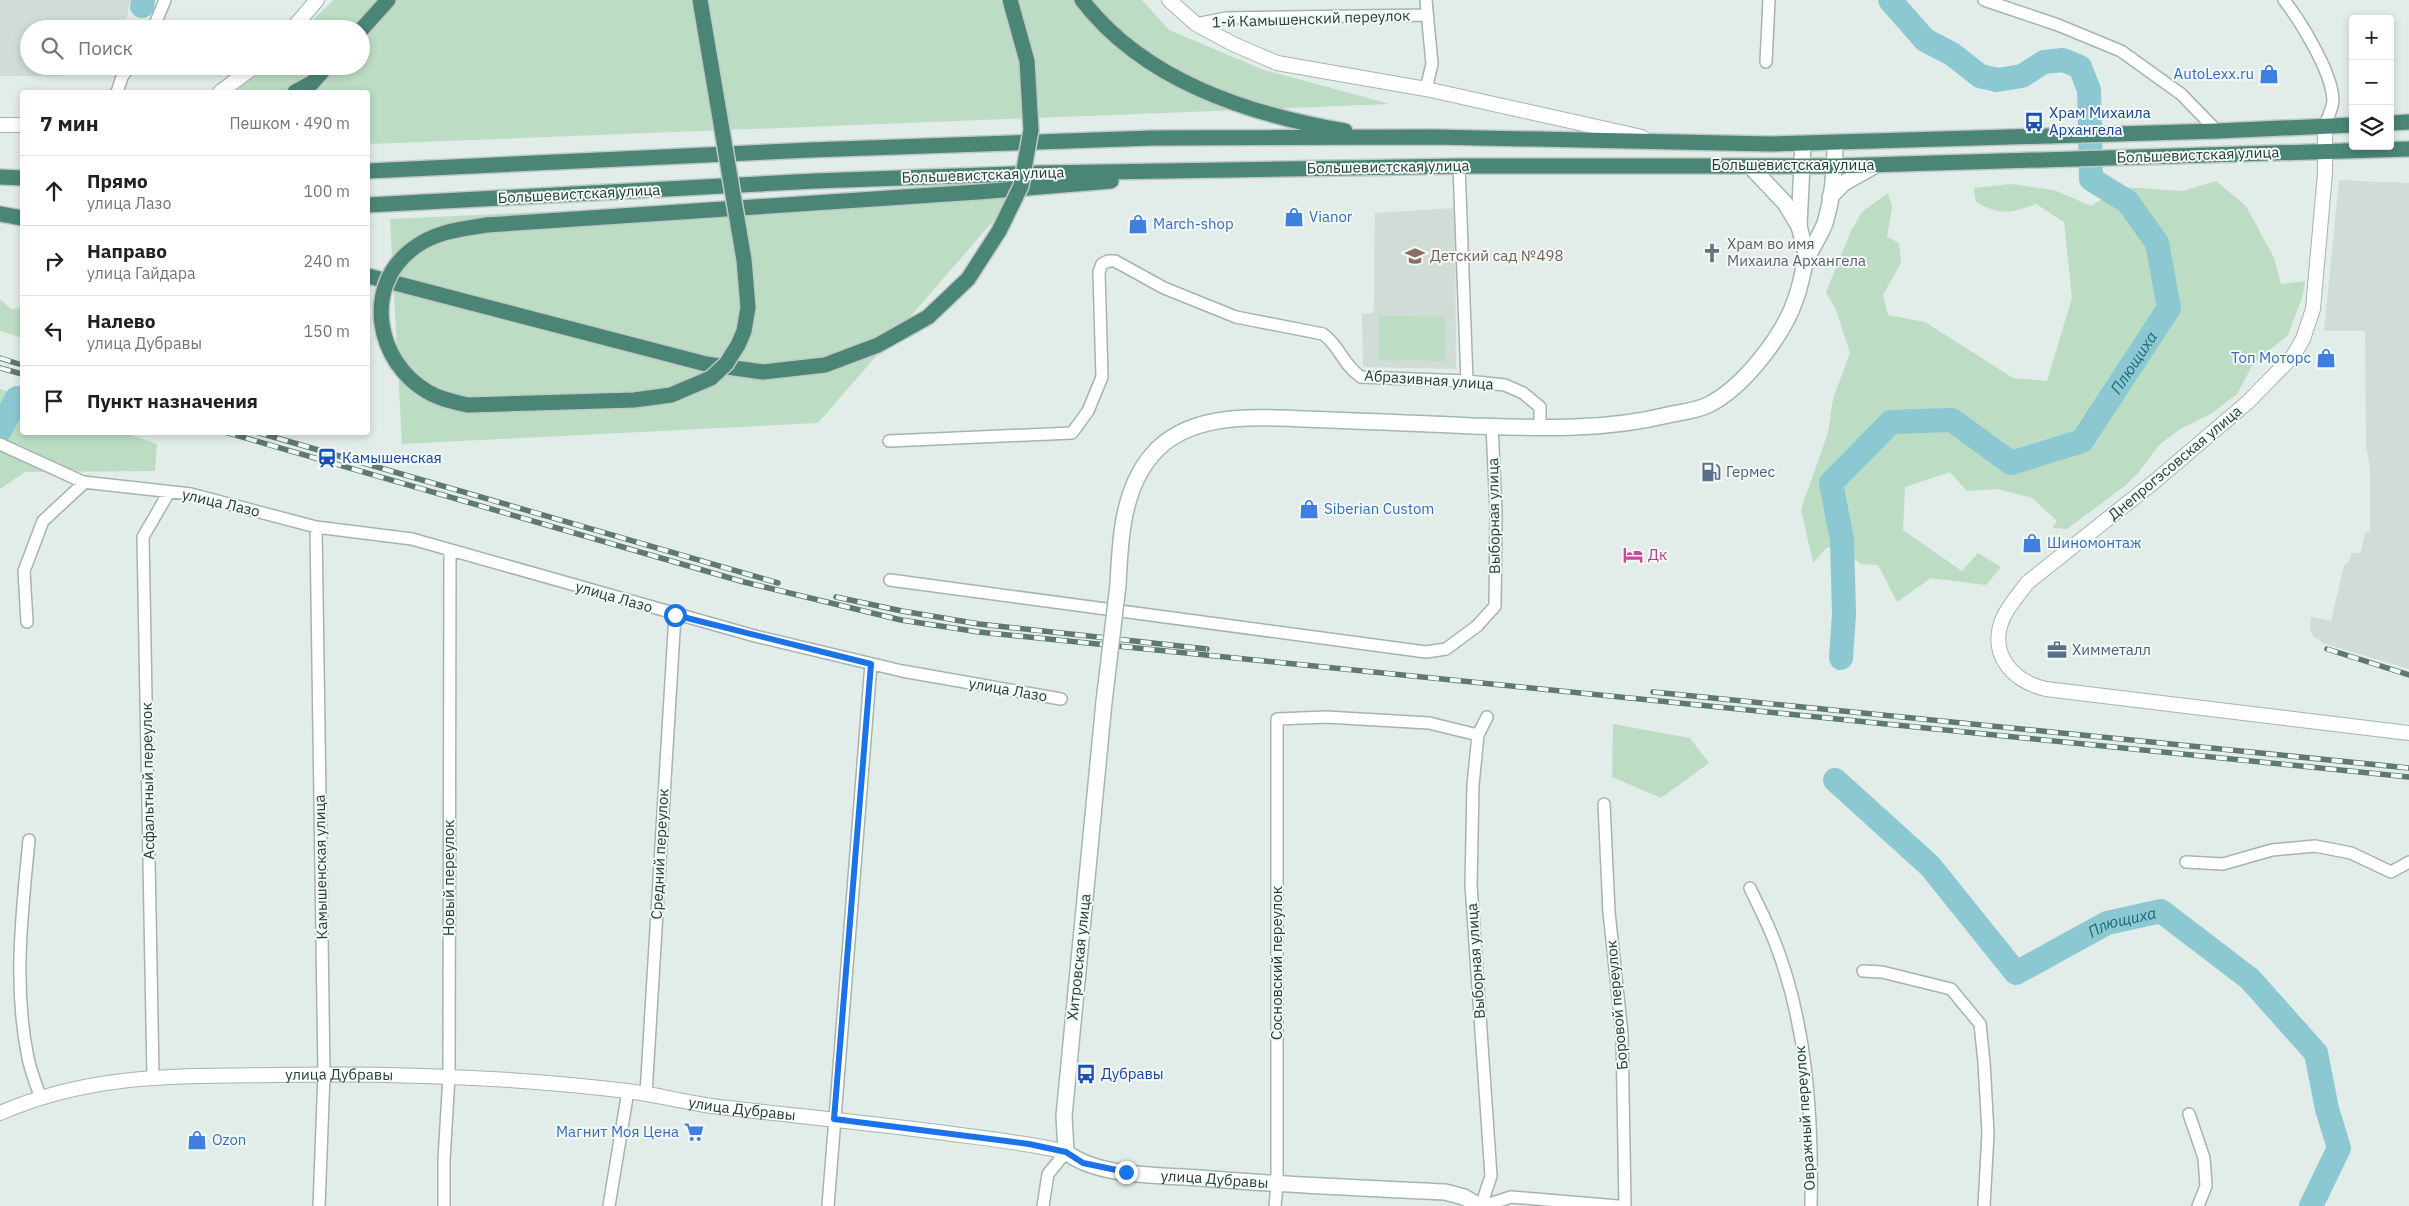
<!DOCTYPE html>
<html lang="ru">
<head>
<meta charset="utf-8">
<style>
  :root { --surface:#fff; --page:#f2f2f2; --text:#202124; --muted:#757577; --line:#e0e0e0 }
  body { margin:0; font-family:"IBM Plex Sans",sans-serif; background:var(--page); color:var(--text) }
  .controls { position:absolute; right:15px; top:15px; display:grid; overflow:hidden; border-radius:5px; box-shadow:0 2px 8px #0003 }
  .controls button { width:45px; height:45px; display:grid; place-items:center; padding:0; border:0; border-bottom:1px solid var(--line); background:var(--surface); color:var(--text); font:25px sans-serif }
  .stop { position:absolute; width:15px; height:15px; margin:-11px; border:4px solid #1a73e8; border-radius:50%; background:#fff }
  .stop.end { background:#1a73e8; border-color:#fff; box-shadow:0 1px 5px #0008 }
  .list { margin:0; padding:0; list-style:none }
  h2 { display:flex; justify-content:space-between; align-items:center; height:65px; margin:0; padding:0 20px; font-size:21px }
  h2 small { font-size:16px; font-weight:400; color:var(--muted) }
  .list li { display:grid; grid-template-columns:32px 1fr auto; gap:15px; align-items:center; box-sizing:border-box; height:70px; padding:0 20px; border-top:1px solid var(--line) }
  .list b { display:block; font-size:19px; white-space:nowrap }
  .list p { margin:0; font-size:16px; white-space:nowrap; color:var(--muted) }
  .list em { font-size:16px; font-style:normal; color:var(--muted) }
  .icon { flex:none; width:28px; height:28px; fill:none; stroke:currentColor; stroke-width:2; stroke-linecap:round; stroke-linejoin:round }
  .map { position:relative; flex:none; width:2409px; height:1206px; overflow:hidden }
  .search { position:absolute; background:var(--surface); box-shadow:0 2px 8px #0003; left:20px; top:20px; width:350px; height:55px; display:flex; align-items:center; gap:12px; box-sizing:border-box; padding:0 18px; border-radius:28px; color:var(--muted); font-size:19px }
  .panel { position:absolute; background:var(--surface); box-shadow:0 2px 8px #0003; left:20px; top:90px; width:350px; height:345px; border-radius:5px }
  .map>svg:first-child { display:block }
  .built { fill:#d1dcd7 }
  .green { fill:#bcddc4 }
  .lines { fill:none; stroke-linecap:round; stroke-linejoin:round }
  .river { stroke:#8bc8d1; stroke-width:24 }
  .minor-casing { stroke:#a5b4af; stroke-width:14 }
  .tertiary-casing { stroke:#a5b4af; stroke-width:16 }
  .secondary-casing { stroke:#a1b8af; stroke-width:18 }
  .trunk-casing { stroke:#c1c9c6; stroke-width:18 }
  .minor { stroke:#fff; stroke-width:11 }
  .tertiary { stroke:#fff; stroke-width:14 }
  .secondary { stroke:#fff; stroke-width:15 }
  .trunk { stroke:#4a8576; stroke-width:15 }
  .rail-casing { stroke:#5d7971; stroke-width:5.5 }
  .rail { stroke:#f3f9f6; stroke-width:4; stroke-dasharray:11; stroke-linecap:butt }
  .secondary-bridge-casing { stroke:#a1b8af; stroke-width:18; stroke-linecap:butt }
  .trunk-bridge-casing { stroke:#c1c9c6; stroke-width:18; stroke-linecap:butt }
  .secondary-bridge { stroke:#fff; stroke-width:15 }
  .trunk-bridge { stroke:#4a8576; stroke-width:15 }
  .route { stroke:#1a73e8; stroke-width:6 }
  .labels { text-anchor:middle; stroke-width:4; stroke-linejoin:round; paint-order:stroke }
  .street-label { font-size:15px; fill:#223d35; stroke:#f3f9f6 }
  .shop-label { font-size:15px; fill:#366cbe; stroke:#f3f9f6; text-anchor:start }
  .transit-label { font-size:15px; fill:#164399; stroke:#f3f9f6; text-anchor:start }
  .worship-label { font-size:15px; fill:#5b616d; stroke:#f3f9f6; text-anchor:start }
  .education-label { font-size:15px; fill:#785e54; stroke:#f3f9f6; text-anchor:start }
  .service-label { font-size:15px; fill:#4e5e75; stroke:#f3f9f6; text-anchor:start }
  .hotel-label { font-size:15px; fill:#b23c85; stroke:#f3f9f6; text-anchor:start }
  .water-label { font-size:16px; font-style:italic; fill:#1d6b79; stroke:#f3f9f6 }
</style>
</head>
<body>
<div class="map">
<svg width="2409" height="1206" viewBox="0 0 2409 1206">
  <rect width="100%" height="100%" fill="#e2ece8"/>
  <path class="built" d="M 0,0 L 130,0 L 127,18 L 114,29 L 29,29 L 29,66 L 72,66 L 60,76 L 0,76 Z
    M 2339,180 L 2409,183 L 2409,669 L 2323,643 L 2313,636 L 2310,629 L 2311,617 L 2331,621 L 2344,566 L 2350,560 L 2351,553 L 2361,553 L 2365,532 L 2370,532 L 2370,467 L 2366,446 L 2365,331 L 2324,331 Z
    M 1455,208 L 1456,369 L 1363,367 L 1362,314 L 1373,313 L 1374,299 L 1375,213 Z"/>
  <path class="green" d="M 334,0 L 1142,0 L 1169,30 L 1264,70 L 1390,104 L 371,144 L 370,139 L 368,139 L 368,92 L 235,92 L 263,66 L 361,66 L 361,29 L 303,29 Z
    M 2216,181 L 2246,206 L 2274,258 L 2281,284 L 2305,281 L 2303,295 L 2288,335 L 2253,364 L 2237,394 L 2211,414 L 2180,429 L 2159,445 L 2139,472 L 2126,485 L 2067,529 L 2052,528 L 2057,521 L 2032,498 L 1998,489 L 1967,491 L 1950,472 L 1905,487 L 1903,530 L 1962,571 L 1978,553 L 2001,567 L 1986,585 L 1931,578 L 1897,602 L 1878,565 L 1861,564 L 1838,547 L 1826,548 L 1813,563 L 1801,509 L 1828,433 L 1833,399 L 1850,353 L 1836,310 L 1826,292 L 1851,231 L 1862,212 L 1888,193 L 1892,207 L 1887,237 L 1899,243 L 1901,263 L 1883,295 L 1888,315 L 1925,322 L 2013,378 L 2047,381 L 2072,298 L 2064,222 L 2036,204 C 2011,213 2001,216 1976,202 L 1974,188 L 2011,184 L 2054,190 L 2091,206 L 2122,187 L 2183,191 Z
    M 1020,190 L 818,423 L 402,444 L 390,219 Z
    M 0,299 L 11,309 L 22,308 L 22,338 L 0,331 Z
    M 1378,316 L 1445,317 L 1446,361 L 1378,360 Z
    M 0,389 L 22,397 L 22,432 L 125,433 L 157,444 L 155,471 L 25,472 L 0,489 Z
    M 1613,724 L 1690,738 L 1709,763 L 1661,798 L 1612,777 Z"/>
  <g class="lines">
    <g class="river">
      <path d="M 142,6 L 143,0"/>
      <path d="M 0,430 L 17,398"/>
      <path id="s1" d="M 1841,658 L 1844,614 L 1842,540 L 1831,483 L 1891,422 L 1952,420 L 2011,463 L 2082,441 L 2169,308 L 2157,243 L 2128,202 L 2091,179 L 2089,90 L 2080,67 L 2063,60 L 2044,62 L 2022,76 L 1997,80 L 1980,76 L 1952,54 L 1925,40 L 1890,0"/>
      <path id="s2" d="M 1835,780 L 1930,866 L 2016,973 L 2107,923 L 2161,911 L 2250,979 L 2316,1053 L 2327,1109 L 2339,1148 L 2311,1206"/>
    </g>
    <defs>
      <path id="minor" d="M 1426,0 L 1432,64 L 1426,89
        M 1984,0 L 2058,25 L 2121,51 L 2181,94 L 2217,131
        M 2284,0 C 2301,22 2332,72 2333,100 C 2333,108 2327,118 2325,126
        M 1196,24 L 1226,18 L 1427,15
        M 153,29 L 165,0
        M 1766,62 L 1769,0
        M 117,92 L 122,77 L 130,66
        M 1459,166 L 1467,381
        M 889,441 L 1072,433 L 1088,411 L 1102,377 L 1099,272 L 1102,264 L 1108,261 L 1115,261 L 1164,288 L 1236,317 L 1323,334 C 1340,346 1342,364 1361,377 L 1467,381 L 1505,385 L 1523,393 L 1540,407 L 1540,429
        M 0,444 L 83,482 L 191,494 L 316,527 L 412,539 L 755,636 L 902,671 L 1061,699
        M 316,527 L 324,1074 L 319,1206
        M 890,580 L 1426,652 L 1446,649 L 1477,626 L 1495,606 L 1496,511 L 1492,426
        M 27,622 L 24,571 L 43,521 L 85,482
        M 1604,804 L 1609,912 L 1622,1034 L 1625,1206
        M 29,840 C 22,912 13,986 28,1058 C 31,1072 36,1085 41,1098
        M 2186,862 L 2223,864 L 2272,850 L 2315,846 L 2351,853 L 2391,872 L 2409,862
        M 1750,888 C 1758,905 1767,922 1774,940 C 1807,1023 1813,1118 1811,1206
        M 1863,971 L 1882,972 L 1951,989 L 1980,1024 L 1984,1062 L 1988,1133 L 1984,1206
        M 153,1076 L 143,537 L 169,492
        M 646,1094 L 675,615
        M 2189,1114 L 2204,1158 L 2206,1186 L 2198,1206
        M 444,1206 L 444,1160 L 449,1076 L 450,550
        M 609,1206 L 628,1091
        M 828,1206 L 871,664
        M 1043,1206 L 1048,1174 L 1066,1152
        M 1275,1206 L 1277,1185 L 1277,719 L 1326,717 L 1429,723 L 1478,735
        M 1481,1206 L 1491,1176 L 1471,885 L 1473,785 L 1478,735 L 1487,717
        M 1483,1206 L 1511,1197 L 1618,1206"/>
      <g id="tertiary">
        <path d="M 1169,0 L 1196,24 L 1233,44 L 1277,63 L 1426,89 L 1642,137"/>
        <path d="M 292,29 L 317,0"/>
        <path d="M 220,92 L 255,66"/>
        <path d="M 0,125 L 22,125"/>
        <path d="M 2325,126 L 2325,173 L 2313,309 L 2303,339 L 2293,356 L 2248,402 L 2154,482 L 2027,583 C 2020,593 2011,603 2005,614 C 1986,650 2010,681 2046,689 L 2409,733"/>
        <path id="s3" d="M 0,1113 C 92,1073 179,1076 276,1075 C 392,1073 513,1077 627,1091 C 661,1095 694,1105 728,1108 C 798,1116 868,1123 938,1132 C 981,1138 1024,1142 1066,1152"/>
      </g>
      <g id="secondary">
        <path d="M 1803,143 L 1799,226 L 1807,258"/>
        <path d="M 1750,166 L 1785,203 L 1799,226"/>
        <path d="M 1830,197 L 1844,183 L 1876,165"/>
        <path d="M 1118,585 C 1120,541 1122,490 1152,455 C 1188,412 1254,417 1305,419 C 1360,421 1416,423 1472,426 C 1538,428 1603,431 1668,415 C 1681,412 1696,411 1708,405 C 1743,388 1784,335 1796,298 C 1800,287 1802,275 1805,264 C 1810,249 1820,237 1825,223 C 1833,197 1835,169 1835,142"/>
        <path id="s4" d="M 1104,702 L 1064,1116 L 1066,1152 C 1097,1177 1160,1175 1199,1178 C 1281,1185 1363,1188 1445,1192 L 1464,1197 L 1479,1206"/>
      </g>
      <path id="trunk" d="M 1082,0 C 1144,81 1248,114 1345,131
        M 361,30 L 388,0
        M 295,92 L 312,83 L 327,66
        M 2390,123 L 2409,122
        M 368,171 L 810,150 L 1153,138 L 1434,137 L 1771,144 L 2217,131 L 2353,125
        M 0,177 L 22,178
        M 368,205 L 815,181 L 1041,173 L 1459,166 L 1835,166 L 2409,149
        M 0,214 L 22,218
        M 487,225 L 978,192 L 1111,181
        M 368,276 L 706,364 L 763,372 L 825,365 L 878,345 L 928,317 L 968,279"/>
    </defs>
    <use href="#minor" class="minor-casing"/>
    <use href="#tertiary" class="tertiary-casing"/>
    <use href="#secondary" class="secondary-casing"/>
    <use href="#trunk" class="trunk-casing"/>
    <use href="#minor" class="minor"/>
    <use href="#tertiary" class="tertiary"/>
    <use href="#secondary" class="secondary"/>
    <use href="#trunk" class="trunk"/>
    <defs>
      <path id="rail" d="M 0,358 L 22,365
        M 0,368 L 22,374
        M 225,432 L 744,582 L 901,620 L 979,632 L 2409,777
        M 256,432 L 778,583
        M 836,597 L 902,611 L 979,624 L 1207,649
        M 2327,649 L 2409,675
        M 1653,692 L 2409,768"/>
    </defs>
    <use href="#rail" class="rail-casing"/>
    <use href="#rail" class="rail"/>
    <defs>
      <path id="secondary-bridge" d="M 1104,702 L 1118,585"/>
      <path id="trunk-bridge" d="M 487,225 C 460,229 433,232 411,250 C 363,288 376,362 428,392 C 440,399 454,402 468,405 L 634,400 L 671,395 L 711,378 L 726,364 L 738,345 L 744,331 L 748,307 L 744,260 L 700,0
        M 968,279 L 999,231 L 1021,186 L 1031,130 L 1027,61 L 1010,0"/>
    </defs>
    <use href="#secondary-bridge" class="secondary-bridge-casing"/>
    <use href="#trunk-bridge" class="trunk-bridge-casing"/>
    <use href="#secondary-bridge" class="secondary-bridge"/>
    <use href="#trunk-bridge" class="trunk-bridge"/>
  </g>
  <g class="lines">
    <path class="route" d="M 675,615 L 871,664 L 834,1119 L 1029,1144 L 1066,1152 L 1083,1163 L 1126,1172"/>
  </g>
  <defs>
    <symbol id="shop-bare" viewBox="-9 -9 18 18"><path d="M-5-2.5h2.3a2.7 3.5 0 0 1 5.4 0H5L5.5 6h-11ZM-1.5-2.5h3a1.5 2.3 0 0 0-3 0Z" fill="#3f7fe0" stroke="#f3f9f6" stroke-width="2.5" paint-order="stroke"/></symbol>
    <symbol id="bus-bare" viewBox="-9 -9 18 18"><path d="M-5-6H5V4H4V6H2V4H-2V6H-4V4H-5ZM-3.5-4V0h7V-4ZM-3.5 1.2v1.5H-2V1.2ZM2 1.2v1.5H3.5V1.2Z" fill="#1a4fb4" stroke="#f3f9f6" stroke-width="2.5" paint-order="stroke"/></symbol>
    <symbol id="church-bare" viewBox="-9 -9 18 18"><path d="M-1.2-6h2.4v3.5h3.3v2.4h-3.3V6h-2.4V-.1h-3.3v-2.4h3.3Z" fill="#6b7280" stroke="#f3f9f6" stroke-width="2.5" paint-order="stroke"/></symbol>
    <symbol id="school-bare" viewBox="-9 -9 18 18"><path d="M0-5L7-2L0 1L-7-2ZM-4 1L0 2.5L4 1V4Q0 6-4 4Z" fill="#8d6e63" stroke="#f3f9f6" stroke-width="2.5" paint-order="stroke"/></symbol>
    <symbol id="station-bare" viewBox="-9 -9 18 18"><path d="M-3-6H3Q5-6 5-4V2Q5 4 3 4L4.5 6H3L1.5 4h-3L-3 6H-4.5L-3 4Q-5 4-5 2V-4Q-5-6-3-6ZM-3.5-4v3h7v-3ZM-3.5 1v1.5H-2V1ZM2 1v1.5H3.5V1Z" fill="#1a4fb4" stroke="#f3f9f6" stroke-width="2.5" paint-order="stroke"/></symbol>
    <symbol id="fuel-bare" viewBox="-9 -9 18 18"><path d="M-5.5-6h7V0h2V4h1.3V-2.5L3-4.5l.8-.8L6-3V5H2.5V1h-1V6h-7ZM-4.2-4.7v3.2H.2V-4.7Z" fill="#5c6f8a" stroke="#f3f9f6" stroke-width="2.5" paint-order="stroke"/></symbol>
    <symbol id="hotel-bare" viewBox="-9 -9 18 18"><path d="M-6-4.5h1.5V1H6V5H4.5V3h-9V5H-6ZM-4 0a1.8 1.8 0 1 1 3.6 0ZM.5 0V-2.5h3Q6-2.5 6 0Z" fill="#d1479c" stroke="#f3f9f6" stroke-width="2.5" paint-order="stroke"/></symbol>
    <symbol id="office-bare" viewBox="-9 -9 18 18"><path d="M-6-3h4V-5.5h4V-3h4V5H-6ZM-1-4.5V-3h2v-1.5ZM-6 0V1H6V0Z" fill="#5c6f8a" stroke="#f3f9f6" stroke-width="2.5" paint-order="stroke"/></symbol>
    <symbol id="supermarket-bare" viewBox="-9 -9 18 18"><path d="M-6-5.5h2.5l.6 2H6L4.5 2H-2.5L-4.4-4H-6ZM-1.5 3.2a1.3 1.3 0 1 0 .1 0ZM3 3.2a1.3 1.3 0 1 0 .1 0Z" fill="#3f7fe0" stroke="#f3f9f6" stroke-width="2.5" paint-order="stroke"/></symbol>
  </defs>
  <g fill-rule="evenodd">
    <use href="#shop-bare" x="2255" y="60" width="28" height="28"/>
    <use href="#bus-bare" x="2020" y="108" width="28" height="28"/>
    <use href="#shop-bare" x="1280" y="203" width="28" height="28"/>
    <use href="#shop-bare" x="1124" y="210" width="28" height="28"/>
    <use href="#church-bare" x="1698" y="239" width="28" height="28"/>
    <use href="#school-bare" x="1401" y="242" width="28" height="28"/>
    <use href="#shop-bare" x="2312" y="344" width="28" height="28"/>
    <use href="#station-bare" x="313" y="444" width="28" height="28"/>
    <use href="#fuel-bare" x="1697" y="458" width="28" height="28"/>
    <use href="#shop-bare" x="1295" y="495" width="28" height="28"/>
    <use href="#shop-bare" x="2018" y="529" width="28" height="28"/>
    <use href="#hotel-bare" x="1619" y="541" width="28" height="28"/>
    <use href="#office-bare" x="2043" y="636" width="28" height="28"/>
    <use href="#bus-bare" x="1072" y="1060" width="28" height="28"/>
    <use href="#supermarket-bare" x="680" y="1118" width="28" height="28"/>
    <use href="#shop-bare" x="183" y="1126" width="28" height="28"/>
  </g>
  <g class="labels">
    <g class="street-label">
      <text transform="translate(1311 19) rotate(-2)" y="5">1-й Камышенский переулок</text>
      <text transform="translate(2198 155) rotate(-2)" y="5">Большевистская улица</text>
      <text x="1793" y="170">Большевистская улица</text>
      <text transform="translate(1388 167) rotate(-1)" y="5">Большевистская улица</text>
      <text transform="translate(983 175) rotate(-2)" y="5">Большевистская улица</text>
      <text transform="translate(579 194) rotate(-3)" y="5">Большевистская улица</text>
      <text transform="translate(1429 380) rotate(4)" y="5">Абразивная улица</text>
      <text transform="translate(2175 463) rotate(-40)" y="5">Днепрогэсовская улица</text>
      <text transform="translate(221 503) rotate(13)" y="5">улица Лазо</text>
      <text transform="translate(1494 516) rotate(-91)" y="5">Выборная улица</text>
      <text transform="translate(614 597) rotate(16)" y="5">улица Лазо</text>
      <text transform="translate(1008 690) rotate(10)" y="5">улица Лазо</text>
      <text transform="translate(148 781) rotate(-91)" y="5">Асфальтный переулок</text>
      <text transform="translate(660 854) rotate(-87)" y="5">Средний переулок</text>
      <text transform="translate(321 867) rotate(-91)" y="5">Камышенская улица</text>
      <text transform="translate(449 878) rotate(-90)" y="5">Новый переулок</text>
      <text transform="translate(1079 957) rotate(-84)" y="5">Хитровская улица</text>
      <text transform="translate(1476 961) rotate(-94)" y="5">Выборная улица</text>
      <text transform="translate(1277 963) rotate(-90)" y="5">Сосновский переулок</text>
      <text transform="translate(1617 1005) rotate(-95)" y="5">Боровой переулок</text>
      <text dy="5" stroke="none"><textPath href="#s3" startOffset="344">улица Дубравы</textPath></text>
      <text dy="5" stroke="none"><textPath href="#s3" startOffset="749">улица Дубравы</textPath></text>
      <text transform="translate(1805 1118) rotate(-94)" y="5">Овражный переулок</text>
      <text dy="5" stroke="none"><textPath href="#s4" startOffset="605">улица Дубравы</textPath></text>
    </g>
    <g class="shop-label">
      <text x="2254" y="79" text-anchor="end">AutoLexx.ru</text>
      <text x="1309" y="222">Vianor</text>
      <text x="1153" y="229">March-shop</text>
      <text x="2311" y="363" text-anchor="end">Топ Моторс</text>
      <text x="1324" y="514">Siberian Custom</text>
      <text x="2047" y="548">Шиномонтаж</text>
      <text x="679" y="1137" text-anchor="end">Магнит Моя Цена</text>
      <text x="212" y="1145">Ozon</text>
    </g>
    <g class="transit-label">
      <text x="2049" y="118">Храм Михаила<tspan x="2049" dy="17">Архангела</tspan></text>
      <text x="342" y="463">Камышенская</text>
      <text x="1101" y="1079">Дубравы</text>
    </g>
    <g class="worship-label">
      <text x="1727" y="249">Храм во имя<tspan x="1727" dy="17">Михаила Архангела</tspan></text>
    </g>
    <g class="education-label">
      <text x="1430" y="261">Детский сад №498</text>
    </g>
    <g class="service-label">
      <text x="1726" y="477">Гермес</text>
      <text x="2072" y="655">Химметалл</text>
    </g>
    <g class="hotel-label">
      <text x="1648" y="560">Дк</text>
    </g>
    <g class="water-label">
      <text dy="6" stroke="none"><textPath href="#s1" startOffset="564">Плющиха</textPath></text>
      <text dy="6" stroke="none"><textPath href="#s2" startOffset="384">Плющиха</textPath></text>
    </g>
  </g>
</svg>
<div class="controls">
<button>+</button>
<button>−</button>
<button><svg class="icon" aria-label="layers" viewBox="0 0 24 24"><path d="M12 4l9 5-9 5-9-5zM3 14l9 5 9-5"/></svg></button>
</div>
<div class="stop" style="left:675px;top:615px"></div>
<div class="stop end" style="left:1126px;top:1172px"></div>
<div class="search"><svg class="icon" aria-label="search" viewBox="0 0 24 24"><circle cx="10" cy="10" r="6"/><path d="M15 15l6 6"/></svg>Поиск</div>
<section class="panel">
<h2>7 мин<small>Пешком · 490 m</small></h2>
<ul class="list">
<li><svg class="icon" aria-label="ahead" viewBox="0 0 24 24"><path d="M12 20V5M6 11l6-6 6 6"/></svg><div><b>Прямо</b><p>улица Лазо</p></div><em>100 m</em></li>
<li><svg class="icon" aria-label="right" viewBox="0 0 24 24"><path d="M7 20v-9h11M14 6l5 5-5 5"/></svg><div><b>Направо</b><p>улица Гайдара</p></div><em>240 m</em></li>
<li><svg class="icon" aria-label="left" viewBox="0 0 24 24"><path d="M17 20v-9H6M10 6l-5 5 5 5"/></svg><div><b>Налево</b><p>улица Дубравы</p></div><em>150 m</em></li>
<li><svg class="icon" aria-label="arrive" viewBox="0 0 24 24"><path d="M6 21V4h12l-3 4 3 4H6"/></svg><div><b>Пункт назначения</b></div></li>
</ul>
</section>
</div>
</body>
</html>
